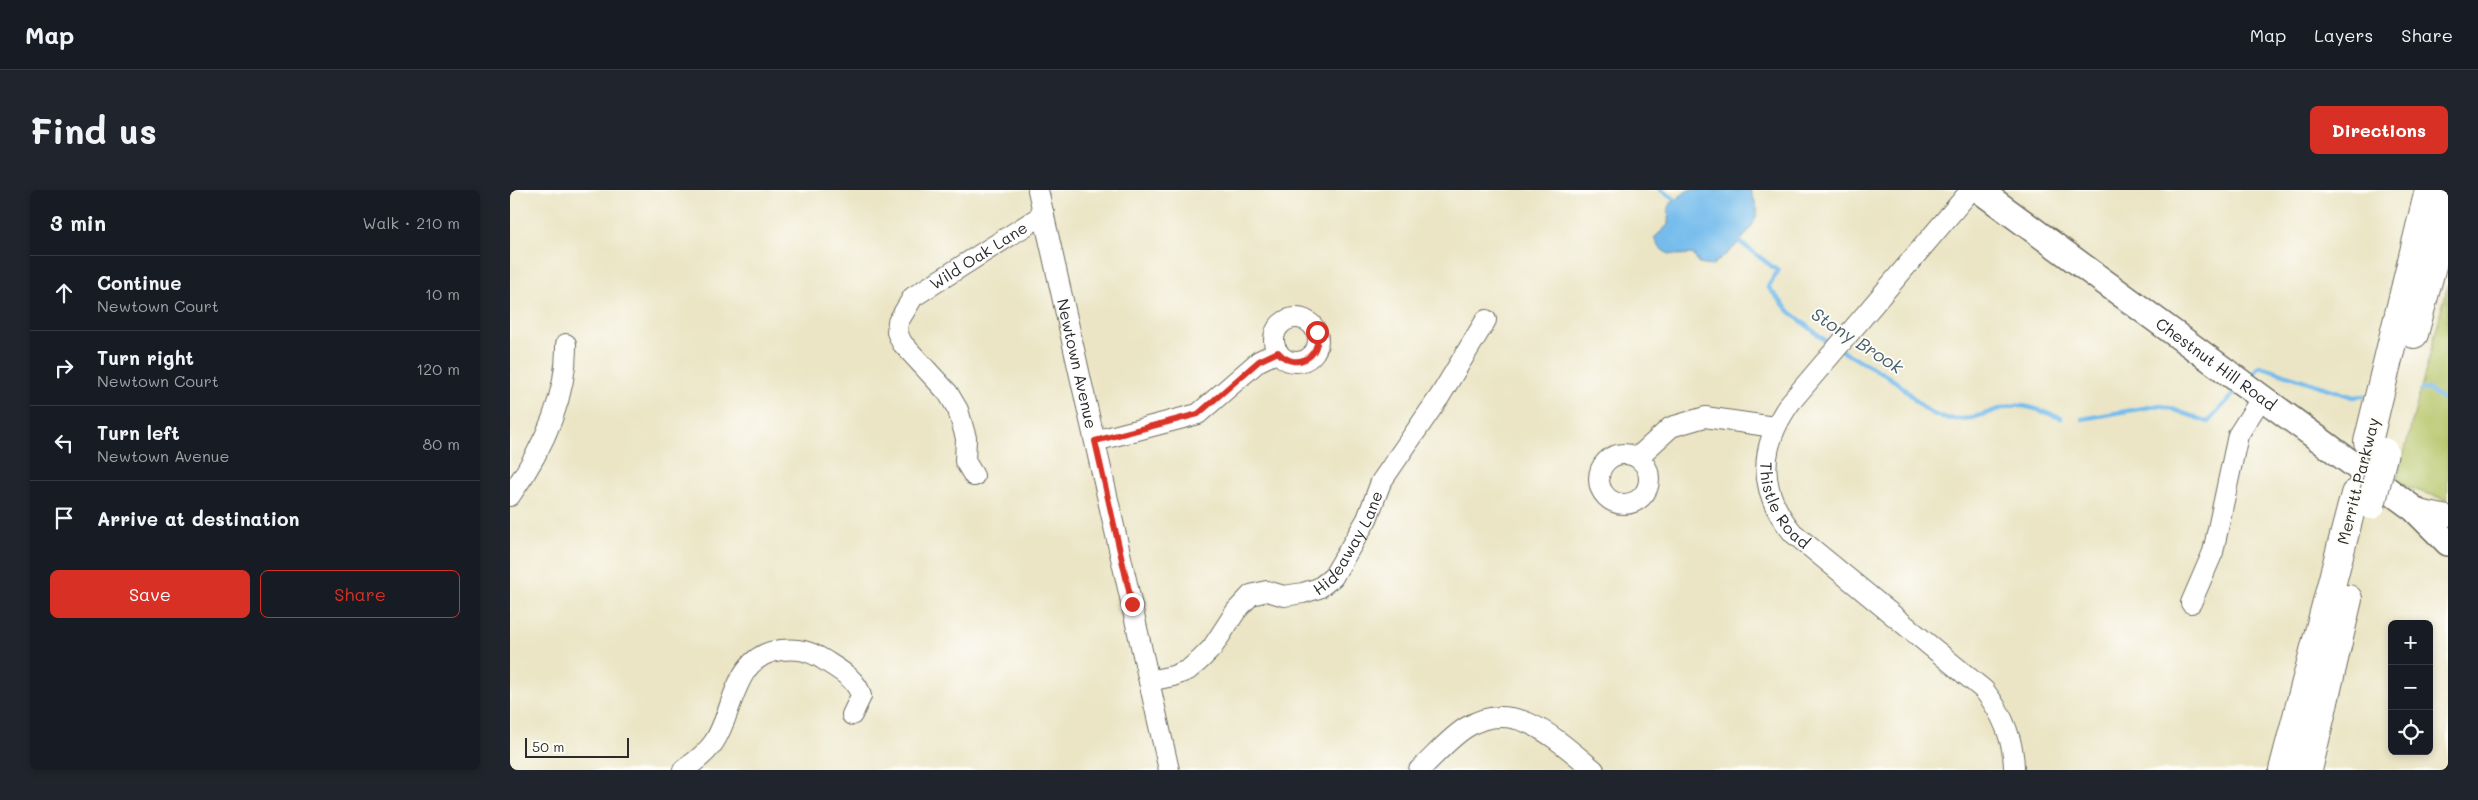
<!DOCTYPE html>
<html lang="en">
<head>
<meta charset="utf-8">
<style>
  :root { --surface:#171b24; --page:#20242c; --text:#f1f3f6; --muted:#9ea1a6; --line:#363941; --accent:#d93025 }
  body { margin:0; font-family:Mali,sans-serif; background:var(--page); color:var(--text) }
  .controls { position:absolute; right:15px; bottom:15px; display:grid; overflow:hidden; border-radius:8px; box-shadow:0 2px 8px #0003 }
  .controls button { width:45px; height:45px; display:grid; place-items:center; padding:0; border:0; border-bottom:1px solid var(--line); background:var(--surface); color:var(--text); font:25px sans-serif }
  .scale { position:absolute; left:15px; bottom:12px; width:104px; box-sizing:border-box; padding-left:5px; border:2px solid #2b2b2b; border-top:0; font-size:14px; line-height:18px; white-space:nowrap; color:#2b2b2b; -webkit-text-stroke:4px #fdfcf7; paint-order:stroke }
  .stop { position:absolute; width:15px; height:15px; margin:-11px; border:4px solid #d93025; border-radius:50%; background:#fff }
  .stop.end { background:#d93025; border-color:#fff; box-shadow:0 1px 5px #0008 }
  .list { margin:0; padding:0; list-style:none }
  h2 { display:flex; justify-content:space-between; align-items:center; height:65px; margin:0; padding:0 20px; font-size:21px }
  h2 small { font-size:16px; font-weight:400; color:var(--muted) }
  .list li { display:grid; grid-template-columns:32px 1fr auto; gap:15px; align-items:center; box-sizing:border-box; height:75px; padding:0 20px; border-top:1px solid var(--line) }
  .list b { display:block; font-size:19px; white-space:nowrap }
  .list p { margin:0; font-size:16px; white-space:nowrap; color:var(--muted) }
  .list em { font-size:16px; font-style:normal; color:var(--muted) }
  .actions { display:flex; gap:10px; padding:15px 20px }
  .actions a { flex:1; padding:11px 0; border:1px solid var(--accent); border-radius:8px; text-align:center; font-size:18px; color:var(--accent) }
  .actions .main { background:var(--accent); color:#fff }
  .icon { flex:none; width:28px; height:28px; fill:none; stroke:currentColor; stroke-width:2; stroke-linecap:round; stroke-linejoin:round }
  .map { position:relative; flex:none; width:1938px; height:580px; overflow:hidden; border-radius:8px }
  header { display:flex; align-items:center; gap:30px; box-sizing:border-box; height:70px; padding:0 25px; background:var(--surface); border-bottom:1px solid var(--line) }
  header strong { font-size:24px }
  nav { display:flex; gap:28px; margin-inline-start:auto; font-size:18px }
  .intro { display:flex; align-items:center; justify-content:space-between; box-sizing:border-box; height:120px; padding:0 30px }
  h1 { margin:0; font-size:35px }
  .button { padding:12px 22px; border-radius:8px; background:var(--accent); color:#fff; font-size:18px; font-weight:700 }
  main { display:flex; gap:30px; padding:0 30px }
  aside { flex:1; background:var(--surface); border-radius:8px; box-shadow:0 2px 8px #0003 }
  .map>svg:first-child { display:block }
  .green { fill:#b5c467; stroke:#707849 }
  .water { fill:#74bcec; stroke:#50748c }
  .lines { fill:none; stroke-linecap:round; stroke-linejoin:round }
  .stream { stroke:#74bcec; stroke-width:4.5 }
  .minor-casing { stroke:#6e6c61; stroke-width:22 }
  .major-casing { stroke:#6e6c61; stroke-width:28 }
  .highway-casing { stroke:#6e6c61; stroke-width:30 }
  .minor { stroke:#fff; stroke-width:20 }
  .major { stroke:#fff; stroke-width:25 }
  .highway { stroke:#fff; stroke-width:28 }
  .highway-bridge-casing { stroke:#6e6c61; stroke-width:30; stroke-linecap:butt }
  .highway-bridge { stroke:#fff; stroke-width:28 }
  .route { stroke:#d93025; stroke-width:6 }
  .labels { text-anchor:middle; stroke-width:4; stroke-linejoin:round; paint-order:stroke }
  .street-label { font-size:16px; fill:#2b2b2b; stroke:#fdfcf7 }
  .water-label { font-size:18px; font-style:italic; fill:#455e6f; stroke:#fdfcf7 }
</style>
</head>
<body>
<header>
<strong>Map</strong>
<nav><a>Map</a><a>Layers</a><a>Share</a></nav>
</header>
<div class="intro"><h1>Find us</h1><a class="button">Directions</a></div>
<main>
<aside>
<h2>3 min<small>Walk · 210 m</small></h2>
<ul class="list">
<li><svg class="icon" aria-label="ahead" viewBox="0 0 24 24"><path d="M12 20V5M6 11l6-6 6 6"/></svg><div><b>Continue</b><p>Newtown Court</p></div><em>10 m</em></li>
<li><svg class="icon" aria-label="right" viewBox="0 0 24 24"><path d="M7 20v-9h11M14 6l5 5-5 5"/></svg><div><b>Turn right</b><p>Newtown Court</p></div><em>120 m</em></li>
<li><svg class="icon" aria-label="left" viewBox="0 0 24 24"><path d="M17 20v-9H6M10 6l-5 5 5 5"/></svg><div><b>Turn left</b><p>Newtown Avenue</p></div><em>80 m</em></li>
<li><svg class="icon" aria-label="arrive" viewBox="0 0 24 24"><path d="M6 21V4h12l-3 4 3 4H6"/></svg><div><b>Arrive at destination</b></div></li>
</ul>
<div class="actions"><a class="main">Save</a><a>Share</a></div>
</aside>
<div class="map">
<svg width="1938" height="580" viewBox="0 0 1938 580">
  <rect width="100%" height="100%" fill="#fdfcf7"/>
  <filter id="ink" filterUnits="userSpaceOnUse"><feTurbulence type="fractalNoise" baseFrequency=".02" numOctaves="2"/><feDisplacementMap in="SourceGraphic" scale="10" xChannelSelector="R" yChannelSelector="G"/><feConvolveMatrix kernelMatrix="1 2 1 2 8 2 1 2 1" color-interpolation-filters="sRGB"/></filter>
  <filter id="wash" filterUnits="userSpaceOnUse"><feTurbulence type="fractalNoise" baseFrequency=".0096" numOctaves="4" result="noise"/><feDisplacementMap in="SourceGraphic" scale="20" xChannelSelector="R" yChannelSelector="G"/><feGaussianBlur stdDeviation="1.12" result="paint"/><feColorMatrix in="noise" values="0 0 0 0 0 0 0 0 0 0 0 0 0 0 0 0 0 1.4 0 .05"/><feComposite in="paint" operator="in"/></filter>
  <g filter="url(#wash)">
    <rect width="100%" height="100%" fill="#ebe5c5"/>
    <path class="green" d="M 1938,94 L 1938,310 L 1886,294 Z"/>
    <path class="water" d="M 1178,0 L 1240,0 C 1242,6 1248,15 1247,23 C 1243,43 1217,65 1201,76 L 1189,74 L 1183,64 C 1163,65 1154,68 1144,48 L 1158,35 L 1159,15 Z"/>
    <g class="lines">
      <path class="stream" d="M 1151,0 L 1169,12
        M 1226,49 L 1268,81 L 1258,97 L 1280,122 L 1321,155
        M 1332,161 C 1350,171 1369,180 1386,192 C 1403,205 1412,223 1435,228 C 1464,233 1477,220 1502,216 C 1518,214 1536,223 1551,228
        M 1739,188 L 1750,176 L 1843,207 L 1854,206
        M 1911,200 L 1918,199 L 1938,213
        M 1572,229 L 1651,215 L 1698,232 L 1728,199"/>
    </g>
  </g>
  <g filter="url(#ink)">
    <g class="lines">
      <defs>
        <g id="minor">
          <path id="s1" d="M 528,0 L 659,580"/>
          <path id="s2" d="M 1461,0 L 1280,213 C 1249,257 1247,300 1283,343 L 1474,500 C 1492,523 1504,550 1504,580"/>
          <circle cx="786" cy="150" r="22"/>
          <path d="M 585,251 L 688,224 L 749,171 L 768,162"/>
          <circle cx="1114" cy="289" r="25"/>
          <path d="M 1128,267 L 1161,237 L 1195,227 L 1264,237"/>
          <path id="s3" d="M 464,286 L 455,271 L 456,248 L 448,220 L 438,203 L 392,153 L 387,142 L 388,132 L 403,107 L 534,24"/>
          <path d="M 0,306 C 31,262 57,208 56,154"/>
          <path d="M 1904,319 L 1938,326"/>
          <path d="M 1681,413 L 1703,362 L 1728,245 L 1752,207"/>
          <path id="s4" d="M 639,491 L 663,486 L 678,480 L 690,470 L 702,458 L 726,421 L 741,405 L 757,401 L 774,406 L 793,403 L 809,398 L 823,387 L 857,329 L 871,292 L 930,206 L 976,130"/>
          <path d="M 173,580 C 185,572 196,564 204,552 C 225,520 223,465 271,460 C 288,458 300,461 314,470 C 328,479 347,489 351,506 L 342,525"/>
          <path d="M 909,580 C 925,566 939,548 957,537 C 1006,507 1048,551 1084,580"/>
        </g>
        <g id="major">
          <path id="s5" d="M 1469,0 L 1904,319 L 1938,353"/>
        </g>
        <path id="highway" d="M 1904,144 L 1938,15
          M 1858,252 L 1919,0
          M 1773,580 L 1845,304
          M 1798,580 L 1838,409"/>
      </defs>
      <use href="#minor" class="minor-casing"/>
      <use href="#major" class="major-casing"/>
      <use href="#highway" class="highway-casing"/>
      <use href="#minor" class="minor"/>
      <use href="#major" class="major"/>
      <use href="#highway" class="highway"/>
      <defs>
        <path id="highway-bridge" d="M 1861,315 L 1874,262"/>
      </defs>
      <use href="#highway-bridge" class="highway-bridge-casing"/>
      <use href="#highway-bridge" class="highway-bridge"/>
    </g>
  </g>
  <g class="lines" filter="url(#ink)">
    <path class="route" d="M 622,414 L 585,251 L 688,224 L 749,171 L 768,162 C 785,182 812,167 807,142"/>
  </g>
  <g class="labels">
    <g class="street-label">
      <text dy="6" stroke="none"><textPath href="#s3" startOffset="286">Wild Oak Lane</textPath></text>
      <text dy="6" stroke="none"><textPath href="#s1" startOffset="178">Newtown Avenue</textPath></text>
      <text dy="6" stroke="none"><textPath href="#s5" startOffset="294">Chestnut Hill Road</textPath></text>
      <text transform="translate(1848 291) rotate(-76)" y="6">Merritt Parkway</text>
      <text dy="6" stroke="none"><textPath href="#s2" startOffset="392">Thistle Road</textPath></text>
      <text dy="6" stroke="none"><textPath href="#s4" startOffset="264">Hideaway Lane</textPath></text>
    </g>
    <g class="water-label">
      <text transform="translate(1347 151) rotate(33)" y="6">Stony Brook</text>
    </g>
  </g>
</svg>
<div class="controls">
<button>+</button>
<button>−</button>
<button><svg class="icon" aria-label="locate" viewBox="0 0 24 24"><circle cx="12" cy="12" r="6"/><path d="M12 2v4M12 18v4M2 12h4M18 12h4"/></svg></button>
</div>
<div class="scale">50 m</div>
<div class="stop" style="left:807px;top:142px"></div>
<div class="stop end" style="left:622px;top:414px"></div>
</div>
</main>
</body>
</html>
